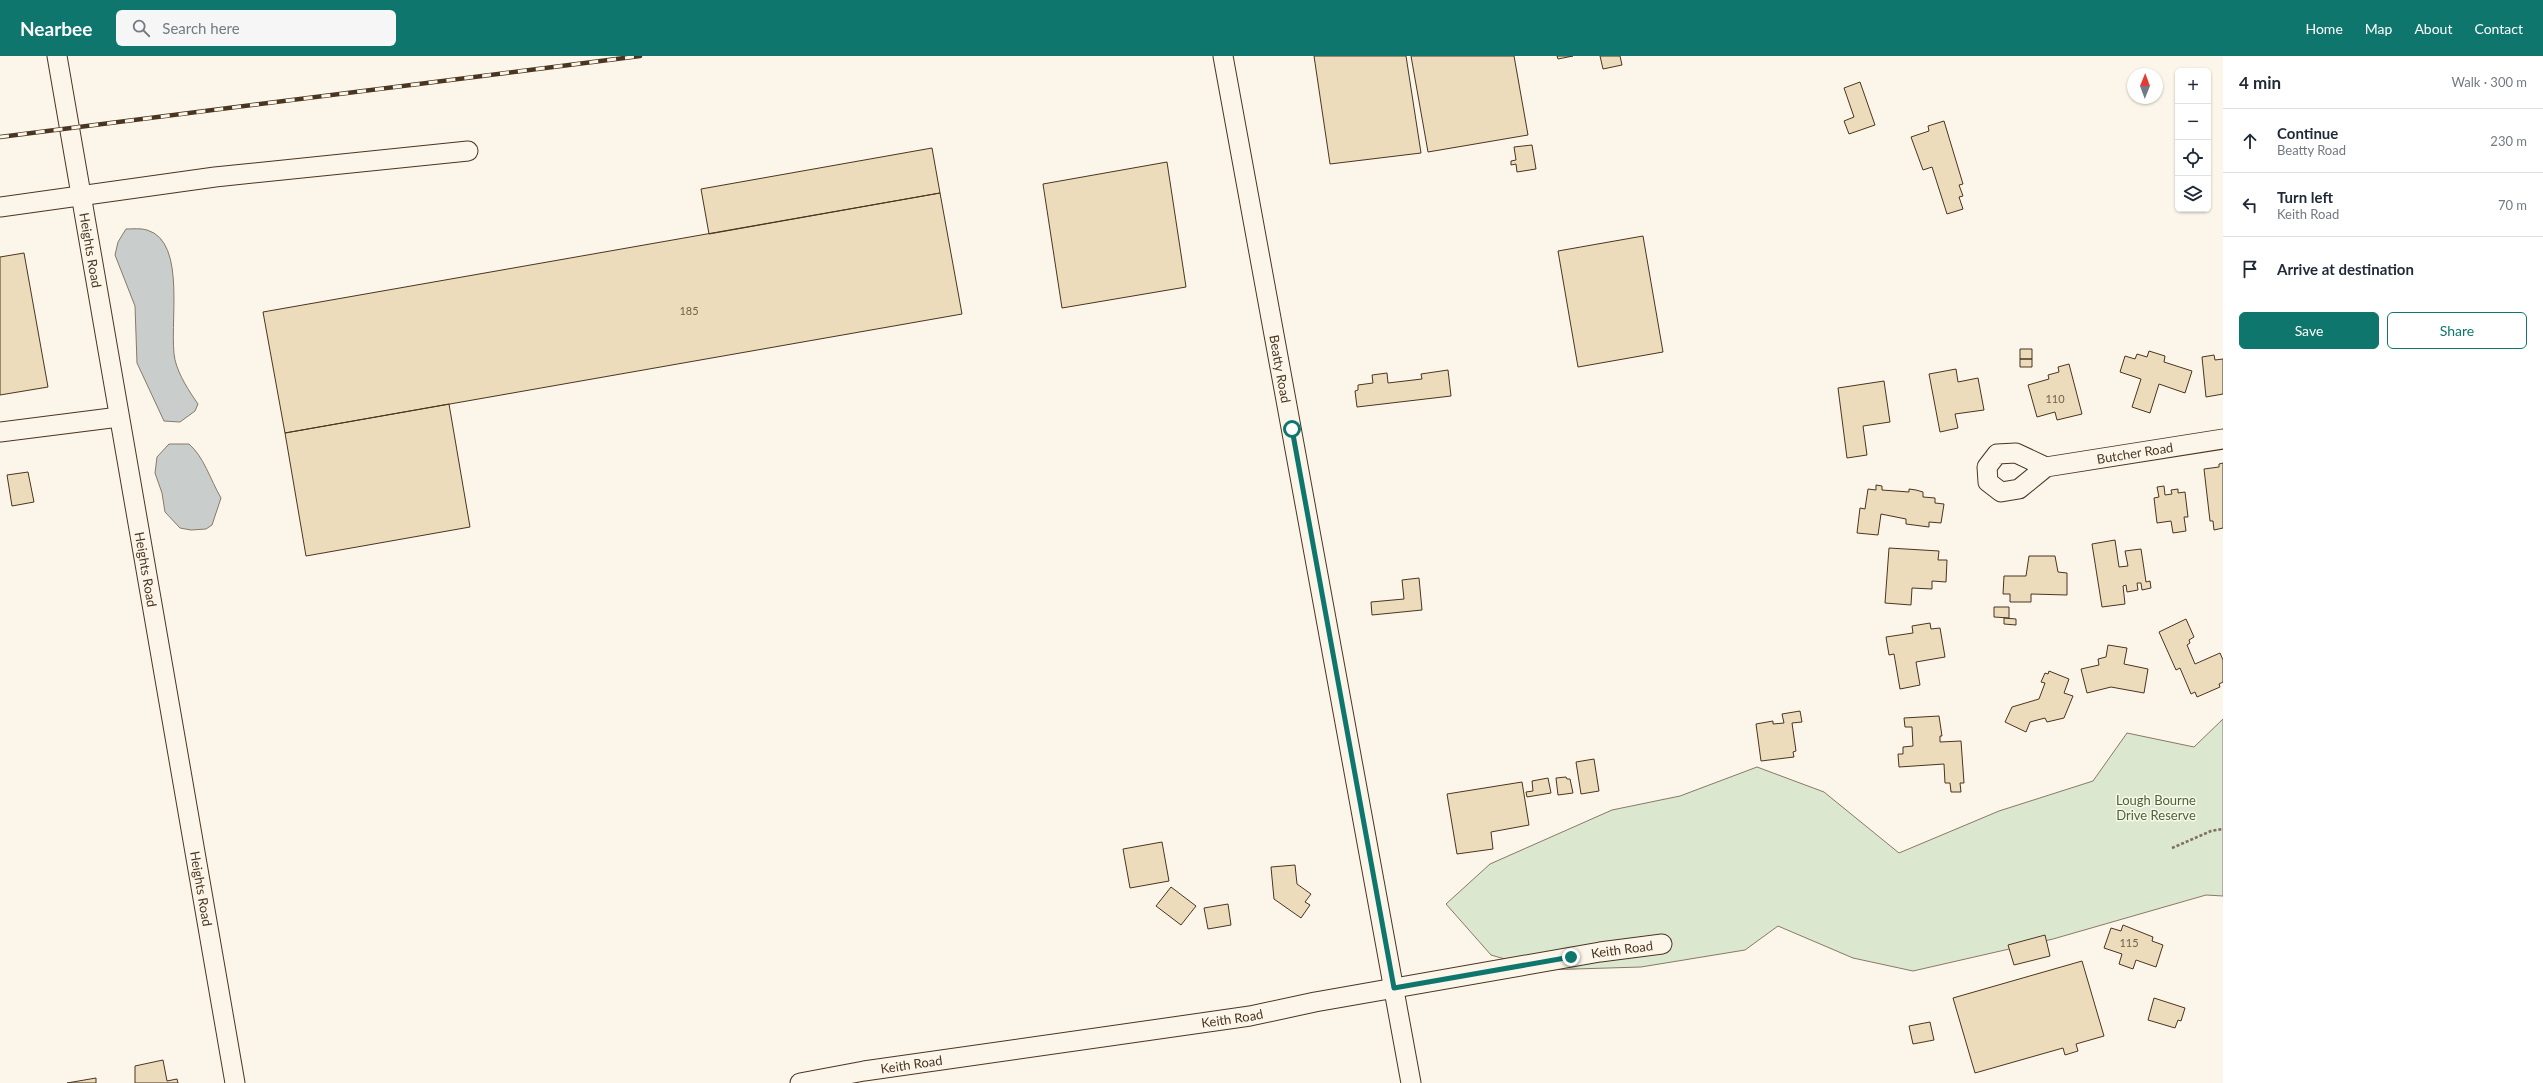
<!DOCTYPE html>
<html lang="en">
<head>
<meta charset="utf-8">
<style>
  :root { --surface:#fff; --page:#f6f6f7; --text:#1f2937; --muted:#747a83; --line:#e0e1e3; --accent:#0f766e }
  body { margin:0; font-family:Lato,sans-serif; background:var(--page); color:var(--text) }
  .controls { position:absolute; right:12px; top:12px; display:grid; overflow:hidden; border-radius:6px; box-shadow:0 1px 3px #0004 }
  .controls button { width:36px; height:36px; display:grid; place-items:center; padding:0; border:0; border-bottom:1px solid var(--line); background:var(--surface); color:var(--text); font:20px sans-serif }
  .compass { position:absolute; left:2127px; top:12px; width:36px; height:36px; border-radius:50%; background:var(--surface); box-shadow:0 1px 3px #0004; rotate:1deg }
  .stop { position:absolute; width:12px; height:12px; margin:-9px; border:3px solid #0f766e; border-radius:50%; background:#fff }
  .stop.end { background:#0f766e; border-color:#fff; box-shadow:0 1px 4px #0008 }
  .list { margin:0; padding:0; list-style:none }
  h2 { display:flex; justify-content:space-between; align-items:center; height:52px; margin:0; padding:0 16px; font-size:17px }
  h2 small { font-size:13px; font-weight:400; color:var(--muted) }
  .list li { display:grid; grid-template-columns:26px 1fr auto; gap:12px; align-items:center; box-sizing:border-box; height:64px; padding:0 16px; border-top:1px solid var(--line) }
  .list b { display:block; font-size:15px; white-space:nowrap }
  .list p { margin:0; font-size:13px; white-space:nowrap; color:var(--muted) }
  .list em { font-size:13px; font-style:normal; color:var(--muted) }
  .actions { display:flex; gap:8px; padding:12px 16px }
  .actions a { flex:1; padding:9px 0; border:1px solid var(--accent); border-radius:6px; text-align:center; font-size:14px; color:var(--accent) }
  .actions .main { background:var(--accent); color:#fff }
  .icon { flex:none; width:22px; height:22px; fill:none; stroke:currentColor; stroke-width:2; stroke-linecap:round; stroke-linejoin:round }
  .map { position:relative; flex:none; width:2223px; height:1027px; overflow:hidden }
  header { display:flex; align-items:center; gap:24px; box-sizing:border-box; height:56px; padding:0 20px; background:var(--accent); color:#fff }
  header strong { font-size:19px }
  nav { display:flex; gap:22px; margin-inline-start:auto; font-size:14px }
  .search { width:280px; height:36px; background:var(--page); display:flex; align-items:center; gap:10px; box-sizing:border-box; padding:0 14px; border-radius:6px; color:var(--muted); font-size:15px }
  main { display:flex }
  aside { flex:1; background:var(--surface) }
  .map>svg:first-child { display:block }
  .green { fill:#dce7d0; stroke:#887966 }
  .water { fill:#c9cecd; stroke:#887966 }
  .building { fill:#ecdcbc; stroke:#4a3520 }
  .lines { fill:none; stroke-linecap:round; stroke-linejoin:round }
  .minor-casing { stroke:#4a3520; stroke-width:21 }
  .path { stroke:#7f6f5c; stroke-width:2.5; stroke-dasharray:3 2; stroke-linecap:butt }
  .minor { stroke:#fbf6e9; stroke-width:19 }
  .rail-casing { stroke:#4a3520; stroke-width:4.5 }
  .rail { stroke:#fbf6e9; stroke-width:3; stroke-dasharray:9; stroke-linecap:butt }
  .route { stroke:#0f766e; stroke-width:5 }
  .labels { text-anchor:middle; stroke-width:3; stroke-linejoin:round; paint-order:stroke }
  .number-label { font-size:11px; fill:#725f47 }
  .street-label { font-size:13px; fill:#4a3520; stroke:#fbf6e9 }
  .park-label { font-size:13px; fill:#436837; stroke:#fbf6e9 }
</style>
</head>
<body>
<header>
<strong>Nearbee</strong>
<div class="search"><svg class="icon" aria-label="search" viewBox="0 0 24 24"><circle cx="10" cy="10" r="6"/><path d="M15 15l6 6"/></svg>Search here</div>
<nav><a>Home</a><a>Map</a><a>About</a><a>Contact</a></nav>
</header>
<main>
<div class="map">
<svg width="2223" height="1027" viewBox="0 0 2223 1027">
  <rect width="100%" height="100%" fill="#fbf6e9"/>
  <path class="green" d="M 2223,663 L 2223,840 L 2206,839 L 2053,883 L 1913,915 L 1853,902 L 1778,870 L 1745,894 L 1641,911 L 1542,914 L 1491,899 L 1446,848 L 1490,808 L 1612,754 L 1680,740 L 1757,711 L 1824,736 L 1899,797 L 1999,755 L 2093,725 L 2127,677 L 2194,691 Z"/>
  <path class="water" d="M 126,173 C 132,173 141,172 147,174 C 188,186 168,271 175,304 C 179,320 189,335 198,348 L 195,355 L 180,366 L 164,365 L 137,307 L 135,250 L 115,199 L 118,186 Z
    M 169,388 L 189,388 C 204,401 210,423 221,442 L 212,469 L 206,473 L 191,474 L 180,472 L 165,456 L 162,437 L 155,417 L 157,401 Z"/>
  <path class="building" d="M 1314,0 L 1406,0 L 1421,97 L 1330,108 Z
    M 1411,0 L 1514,0 L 1528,79 L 1428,96 Z
    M 1557,0 L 1573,0 L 1558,3 Z
    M 1600,0 L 1620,0 L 1622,9 L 1603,13 Z
    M 1860,26 L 1875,69 L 1849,78 L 1844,65 L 1854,61 L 1844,32 Z
    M 1944,65 L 1963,128 L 1959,129 L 1963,140 L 1959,141 L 1963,153 L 1947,158 L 1932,111 L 1923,114 L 1911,81 L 1929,75 L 1928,70 Z
    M 1532,89 L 1536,113 L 1517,116 L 1516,108 L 1511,109 L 1511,105 L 1516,104 L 1514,91 Z
    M 932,92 L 940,137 L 709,178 L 701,133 Z
    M 1167,106 L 1186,231 L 1062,252 L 1043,128 Z
    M 940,137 L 962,258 L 285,377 L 263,256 Z
    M 1643,180 L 1663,296 L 1578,311 L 1558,195 Z
    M 24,197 L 48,331 L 0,339 L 0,201 Z
    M 2020,293 L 2032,293 L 2032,303 L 2020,303 Z
    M 2149,295 L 2165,300 L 2164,306 L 2192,315 L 2185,337 L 2159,328 L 2150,357 L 2132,351 L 2141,323 L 2120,316 L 2125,300 L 2135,303 L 2137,298 L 2147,301 Z
    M 2214,299 L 2215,304 L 2223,303 L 2223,338 L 2206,341 L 2202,301 Z
    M 2020,303 L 2032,303 L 2032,311 L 2020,311 Z
    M 2069,308 L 2082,358 L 2057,364 L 2055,356 L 2037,361 L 2028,329 L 2049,323 L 2048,319 L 2059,316 L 2058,311 Z
    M 1956,313 L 1958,326 L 1978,322 L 1984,354 L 1955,358 L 1958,372 L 1940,376 L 1929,318 Z
    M 1448,314 L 1451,340 L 1357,351 L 1355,335 L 1358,334 L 1358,329 L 1373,327 L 1372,319 L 1387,317 L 1388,327 L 1422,323 L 1421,318 Z
    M 1884,325 L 1890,366 L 1863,370 L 1867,399 L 1847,402 L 1838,332 Z
    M 449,348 L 470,471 L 306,500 L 285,377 Z
    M 2223,407 L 2223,472 L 2214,474 L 2213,465 L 2210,465 L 2204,413 L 2219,411 L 2219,408 Z
    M 28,416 L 34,446 L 12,450 L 7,419 Z
    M 1876,429 L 1882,430 L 1882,434 L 1909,436 L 1909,433 L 1916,434 L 1923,436 L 1923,441 L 1935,442 L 1935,447 L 1944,448 L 1941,467 L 1929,466 L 1929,471 L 1906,468 L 1906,463 L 1881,458 L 1878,479 L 1857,477 L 1860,452 L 1865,453 L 1868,433 L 1876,434 Z
    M 2164,430 L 2165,439 L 2172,438 L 2171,434 L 2178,433 L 2178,437 L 2185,436 L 2188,461 L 2184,461 L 2186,475 L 2173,477 L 2171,465 L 2157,467 L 2154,442 L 2159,441 L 2157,431 Z
    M 2115,484 L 2119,511 L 2128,510 L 2125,495 L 2141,493 L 2146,526 L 2150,525 L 2151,532 L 2142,534 L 2141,527 L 2137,527 L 2138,534 L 2127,536 L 2126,529 L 2123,530 L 2125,548 L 2102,551 L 2092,488 Z
    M 1889,492 L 1939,495 L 1938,504 L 1947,504 L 1946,526 L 1932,525 L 1932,533 L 1912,532 L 1911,549 L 1885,547 Z
    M 2029,500 L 2055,500 L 2058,516 L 2067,517 L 2067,539 L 2031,538 L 2031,546 L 2010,546 L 2010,538 L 2003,538 L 2004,520 L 2026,520 Z
    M 1419,522 L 1422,554 L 1372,559 L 1371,546 L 1404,543 L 1402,524 Z
    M 1994,551 L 2009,551 L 2009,562 L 1994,561 Z
    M 2004,562 L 2016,563 L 2016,569 L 2004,568 Z
    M 2186,563 L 2194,581 L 2189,584 L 2190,587 L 2187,589 L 2195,608 L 2220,597 L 2223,604 L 2223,626 L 2219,628 L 2220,631 L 2197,641 L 2195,636 L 2191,638 L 2180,612 L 2176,614 L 2159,576 Z
    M 1930,567 L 1931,573 L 1940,572 L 1945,601 L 1916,606 L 1920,629 L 1900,633 L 1894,598 L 1889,599 L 1886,581 L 1913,577 L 1912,570 Z
    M 2108,589 L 2127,592 L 2124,608 L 2148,613 L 2144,637 L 2111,631 L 2087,637 L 2081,613 L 2099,609 L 2098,603 L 2106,601 Z
    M 2049,615 L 2069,623 L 2064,637 L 2073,640 L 2064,662 L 2047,666 L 2045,662 L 2030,666 L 2026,676 L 2005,666 L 2012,651 L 2039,643 L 2045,627 L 2041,626 L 2045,617 L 2048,618 Z
    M 1800,655 L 1802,666 L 1792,667 L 1796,695 L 1793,696 L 1794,701 L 1761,705 L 1756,668 L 1773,665 L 1773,668 L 1784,667 L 1782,658 Z
    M 1939,660 L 1942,680 L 1940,680 L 1940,686 L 1961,685 L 1964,727 L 1960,727 L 1961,736 L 1951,736 L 1950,727 L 1945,727 L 1944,708 L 1899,711 L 1898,698 L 1903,698 L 1903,691 L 1913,690 L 1912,671 L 1905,671 L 1904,662 Z
    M 1594,703 L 1599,735 L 1581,738 L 1576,706 Z
    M 1566,721 L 1567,723 L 1570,723 L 1573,737 L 1558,739 L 1556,722 Z
    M 1548,722 L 1551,737 L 1527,741 L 1526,736 L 1533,735 L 1532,725 Z
    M 1522,726 L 1529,769 L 1491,776 L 1493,793 L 1457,798 L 1447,738 Z
    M 1162,786 L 1169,825 L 1130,832 L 1123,793 Z
    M 1295,809 L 1297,828 L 1311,838 L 1305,846 L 1310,849 L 1301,862 L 1274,843 L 1271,811 Z
    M 1171,831 L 1196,850 L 1181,869 L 1156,850 Z
    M 1228,848 L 1231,869 L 1208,873 L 1204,852 Z
    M 2123,869 L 2153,881 L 2152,885 L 2163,889 L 2156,911 L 2136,904 L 2133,913 L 2119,908 L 2122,898 L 2104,892 L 2111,872 L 2121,875 Z
    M 2045,879 L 2050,900 L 2014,909 L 2008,889 Z
    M 2082,905 L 2104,980 L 2076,988 L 2078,995 L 2065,999 L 2063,992 L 1975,1017 L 1953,942 Z
    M 2154,942 L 2185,952 L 2181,965 L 2178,964 L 2175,972 L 2148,964 Z
    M 1930,966 L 1934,984 L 1913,988 L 1909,970 Z
    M 163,1004 L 167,1025 L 177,1023 L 178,1027 L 135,1027 L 135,1010 Z
    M 96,1022 L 96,1027 L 67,1027 Z"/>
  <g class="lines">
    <defs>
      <g id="minor">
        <path id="s1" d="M 57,0 L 235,1027"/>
        <path id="s2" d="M 1223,0 L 1411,1027"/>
        <path d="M 0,151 L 215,121 L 468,95"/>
        <path d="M 0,376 L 119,361"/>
        <path id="s3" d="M 2046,411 L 2016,397 L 1997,398 L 1987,411 L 1988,426 L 2001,436 L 2019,433 L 2046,411 L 2223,383"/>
        <path id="s4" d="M 800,1027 L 864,1015 L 1250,960 L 1315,946 L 1600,896 L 1662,888"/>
      </g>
    </defs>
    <use href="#minor" class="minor-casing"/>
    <path class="path" d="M 2172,792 L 2211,775 L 2223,773"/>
    <use href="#minor" class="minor"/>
    <defs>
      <path id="rail" d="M 0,81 L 640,0"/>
    </defs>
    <use href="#rail" class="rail-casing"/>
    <use href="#rail" class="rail"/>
  </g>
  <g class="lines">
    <path class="route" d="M 1292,373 L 1394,932 L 1571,901"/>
  </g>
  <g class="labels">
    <g class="number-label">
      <text x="689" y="259">185</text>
      <text x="2055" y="347">110</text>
      <text x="2129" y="891">115</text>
    </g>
    <g class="street-label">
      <text dy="5" stroke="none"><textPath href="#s1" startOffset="197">Heights Road</textPath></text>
      <text dy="5" stroke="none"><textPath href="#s2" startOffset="318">Beatty Road</textPath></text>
      <text dy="5" stroke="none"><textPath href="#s3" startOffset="243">Butcher Road</textPath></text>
      <text dy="5" stroke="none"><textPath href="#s1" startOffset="521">Heights Road</textPath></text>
      <text dy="5" stroke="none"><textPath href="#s1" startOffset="845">Heights Road</textPath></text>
      <text dy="5" stroke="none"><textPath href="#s4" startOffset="833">Keith Road</textPath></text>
      <text dy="5" stroke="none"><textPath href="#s4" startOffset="437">Keith Road</textPath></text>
      <text dy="5" stroke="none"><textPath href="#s4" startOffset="113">Keith Road</textPath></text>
    </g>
    <g class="park-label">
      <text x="2156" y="749">Lough Bourne<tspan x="2156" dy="15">Drive Reserve</tspan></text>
    </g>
  </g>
</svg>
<div class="controls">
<button>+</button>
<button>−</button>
<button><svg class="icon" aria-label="locate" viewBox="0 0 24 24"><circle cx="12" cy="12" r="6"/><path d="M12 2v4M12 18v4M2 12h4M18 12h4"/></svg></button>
<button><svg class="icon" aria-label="layers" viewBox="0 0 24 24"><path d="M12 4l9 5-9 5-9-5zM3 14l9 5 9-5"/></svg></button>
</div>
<svg class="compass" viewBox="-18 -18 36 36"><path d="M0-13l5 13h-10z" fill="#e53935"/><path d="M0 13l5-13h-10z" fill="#747a83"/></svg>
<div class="stop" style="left:1292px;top:373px"></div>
<div class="stop end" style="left:1571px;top:901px"></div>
</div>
<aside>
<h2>4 min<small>Walk · 300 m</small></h2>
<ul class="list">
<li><svg class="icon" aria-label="ahead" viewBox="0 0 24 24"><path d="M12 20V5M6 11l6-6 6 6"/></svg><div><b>Continue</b><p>Beatty Road</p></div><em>230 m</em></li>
<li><svg class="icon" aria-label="left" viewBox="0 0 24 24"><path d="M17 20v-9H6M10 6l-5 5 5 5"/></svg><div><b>Turn left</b><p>Keith Road</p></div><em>70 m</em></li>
<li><svg class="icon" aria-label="arrive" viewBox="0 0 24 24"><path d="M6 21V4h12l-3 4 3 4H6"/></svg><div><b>Arrive at destination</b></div></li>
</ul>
<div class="actions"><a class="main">Save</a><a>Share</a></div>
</aside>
</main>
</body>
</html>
